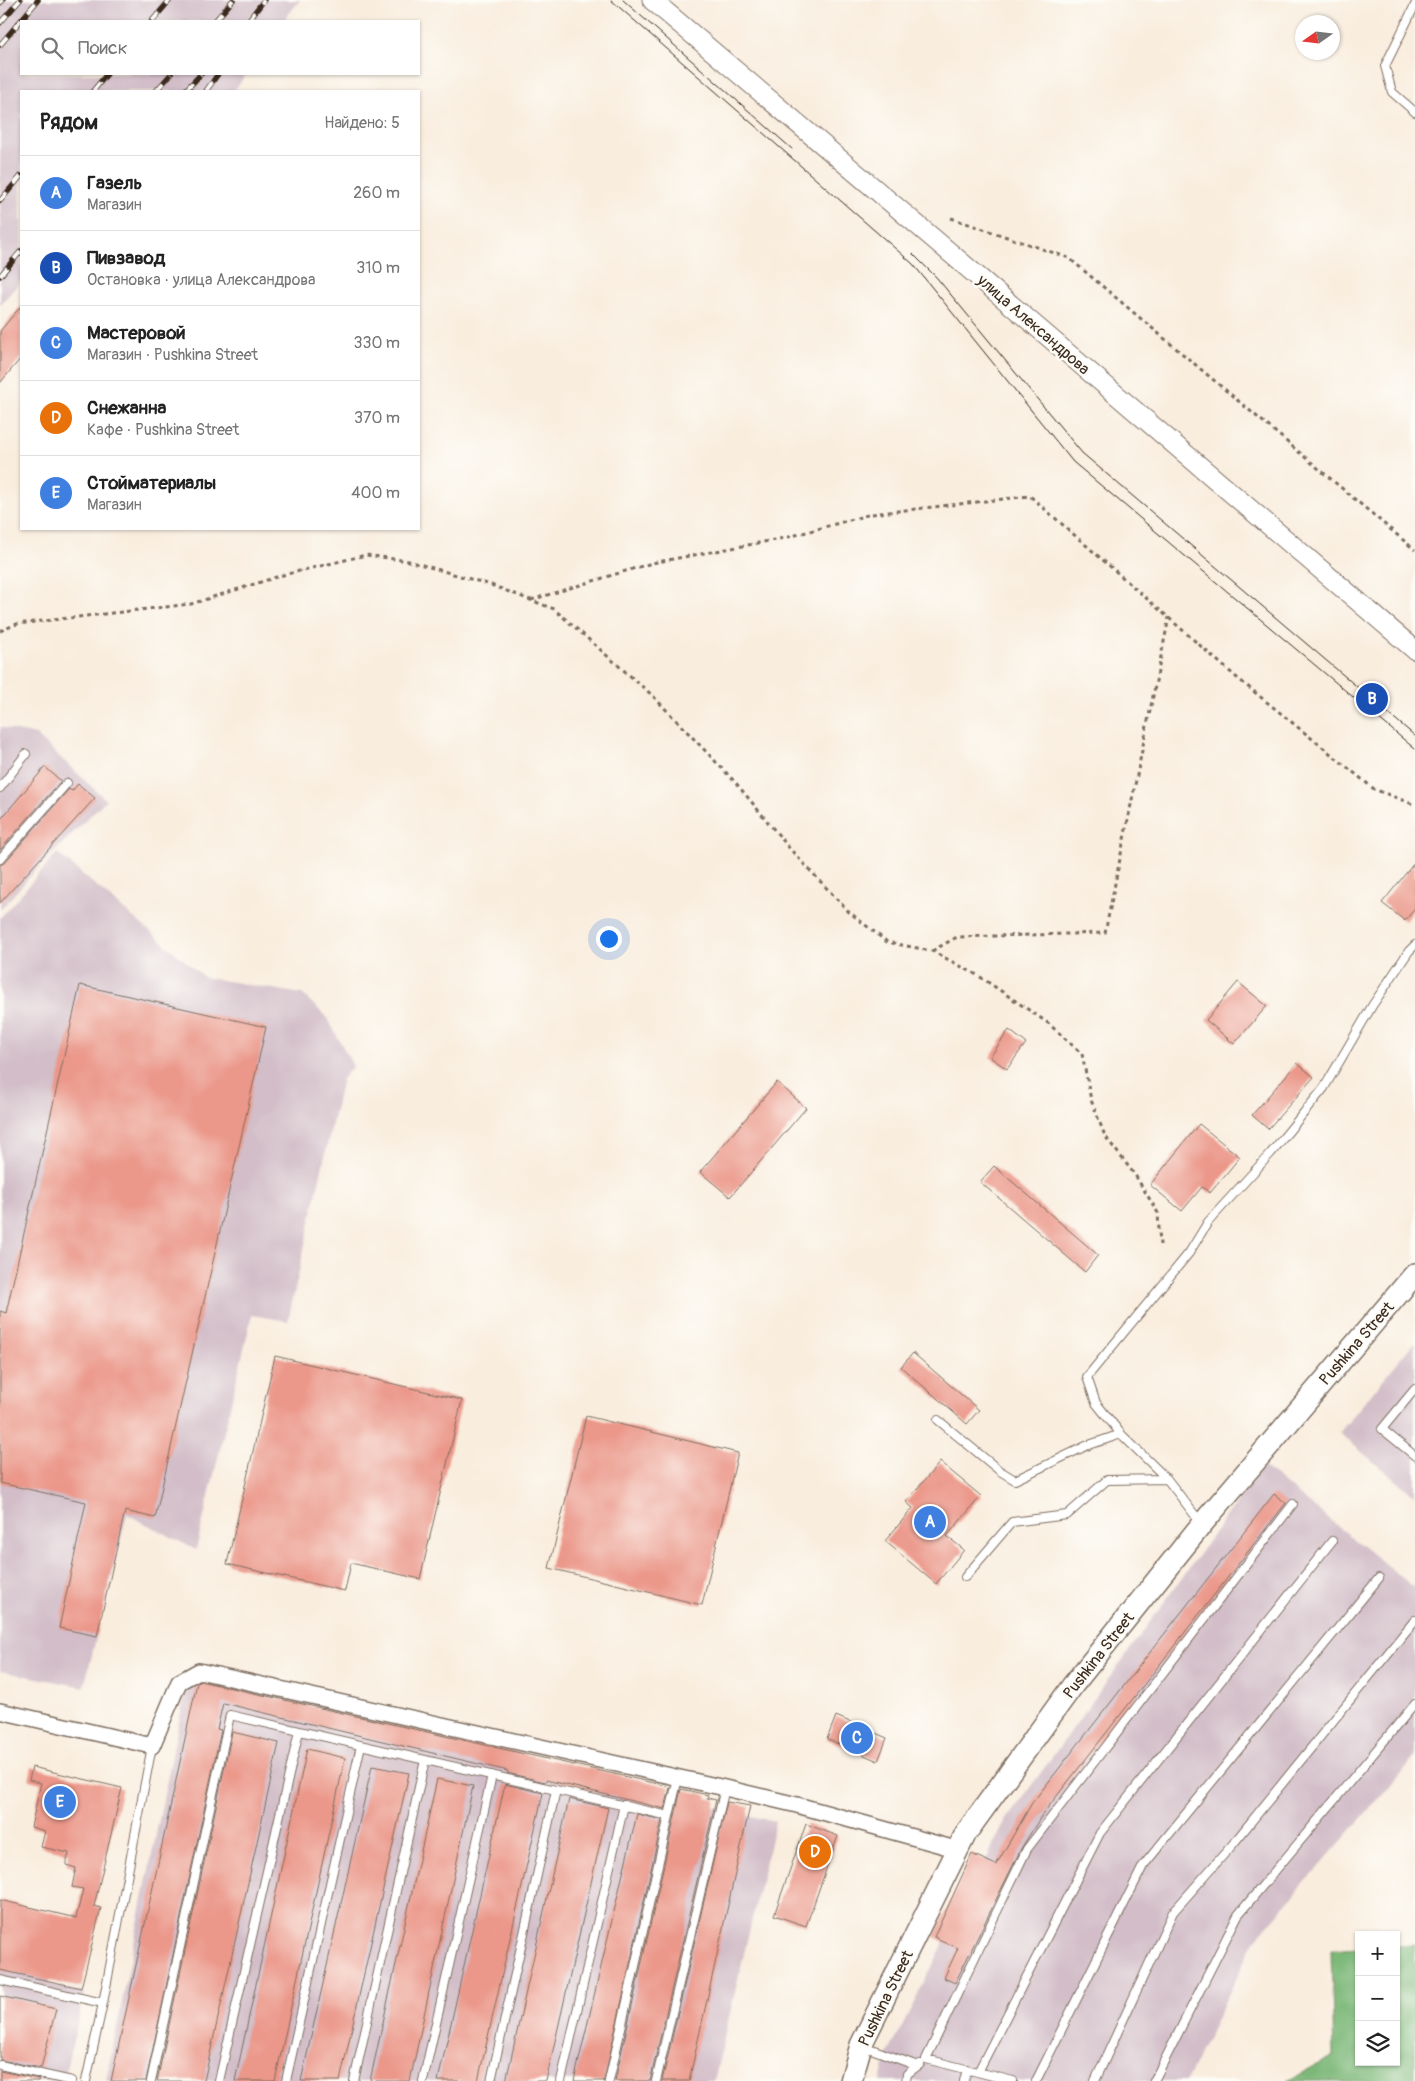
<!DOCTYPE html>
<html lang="ru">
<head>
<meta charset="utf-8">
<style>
  :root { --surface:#fff; --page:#f6f6f6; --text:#222; --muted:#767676; --line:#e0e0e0; --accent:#d1495b }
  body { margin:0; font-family:Pangolin,sans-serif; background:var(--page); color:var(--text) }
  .controls { position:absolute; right:15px; bottom:15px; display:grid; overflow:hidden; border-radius:0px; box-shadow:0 1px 4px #0004 }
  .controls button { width:45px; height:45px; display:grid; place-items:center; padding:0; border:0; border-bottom:1px solid var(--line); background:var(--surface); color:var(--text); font:25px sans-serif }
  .compass { position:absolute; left:1295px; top:15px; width:45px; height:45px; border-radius:50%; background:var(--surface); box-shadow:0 1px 4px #0004; rotate:256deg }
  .you { position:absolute; left:608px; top:938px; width:18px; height:18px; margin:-12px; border:4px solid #fff; border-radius:50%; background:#1a73e8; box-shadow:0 0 0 8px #1a73e833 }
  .badge { display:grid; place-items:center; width:32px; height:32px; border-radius:50%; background:var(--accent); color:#fff; font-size:16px; font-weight:700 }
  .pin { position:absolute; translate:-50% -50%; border:2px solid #fff; box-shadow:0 1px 5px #0006 }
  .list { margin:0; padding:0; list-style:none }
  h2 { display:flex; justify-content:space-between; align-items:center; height:65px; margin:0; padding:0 20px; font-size:21px }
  h2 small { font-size:16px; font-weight:400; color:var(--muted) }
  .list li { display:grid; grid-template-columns:32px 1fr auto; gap:15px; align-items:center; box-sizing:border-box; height:75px; padding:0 20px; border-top:1px solid var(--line) }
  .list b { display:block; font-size:19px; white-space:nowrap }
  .list p { margin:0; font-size:16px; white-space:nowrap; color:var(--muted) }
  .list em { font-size:16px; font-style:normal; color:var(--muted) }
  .icon { flex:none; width:28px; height:28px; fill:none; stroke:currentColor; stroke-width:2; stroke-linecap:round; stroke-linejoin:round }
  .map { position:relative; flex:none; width:1415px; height:2081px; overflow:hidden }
  .search { position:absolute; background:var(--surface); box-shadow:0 1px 4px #0004; left:20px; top:20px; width:400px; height:55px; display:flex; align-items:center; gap:12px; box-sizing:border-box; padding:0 18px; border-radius:0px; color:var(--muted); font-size:19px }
  .panel { position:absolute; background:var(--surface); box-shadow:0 1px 4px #0004; left:20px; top:90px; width:400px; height:440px; border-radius:0px }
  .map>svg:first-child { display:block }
  .industrial { fill:#d2bdc8 }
  .forest { fill:#7cb878; stroke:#5c714b }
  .building { fill:#eb9789 }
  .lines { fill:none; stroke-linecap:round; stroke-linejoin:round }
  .service-casing { stroke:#7e6e61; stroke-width:10 }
  .minor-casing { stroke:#7e6e61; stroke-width:18 }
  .tertiary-casing { stroke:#7e6e61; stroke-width:21 }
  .secondary-casing { stroke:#7e6e61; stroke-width:24 }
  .path { stroke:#7e6e61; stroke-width:3; stroke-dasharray:4 4; stroke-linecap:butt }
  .service { stroke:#fff; stroke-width:8 }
  .minor { stroke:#fff; stroke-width:15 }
  .tertiary { stroke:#fff; stroke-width:19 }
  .secondary { stroke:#fff; stroke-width:21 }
  .tram { stroke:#3b2a1e; stroke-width:1 }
  .rail-casing { stroke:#3b2a1e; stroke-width:5.5 }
  .rail { stroke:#fdfcf7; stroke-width:4; stroke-dasharray:11; stroke-linecap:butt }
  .labels { text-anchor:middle; stroke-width:5; stroke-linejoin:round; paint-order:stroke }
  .street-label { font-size:16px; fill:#3b2a1e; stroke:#fdfcf7 }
</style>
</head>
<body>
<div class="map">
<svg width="1415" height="2081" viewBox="0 0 1415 2081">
  <rect width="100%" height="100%" fill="#fdfcf7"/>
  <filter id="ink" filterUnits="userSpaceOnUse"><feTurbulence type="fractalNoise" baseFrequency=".02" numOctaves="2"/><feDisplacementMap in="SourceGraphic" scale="10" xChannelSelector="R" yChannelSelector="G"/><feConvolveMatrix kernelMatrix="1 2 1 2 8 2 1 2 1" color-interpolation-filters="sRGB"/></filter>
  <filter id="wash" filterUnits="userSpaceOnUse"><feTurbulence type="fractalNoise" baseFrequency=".0096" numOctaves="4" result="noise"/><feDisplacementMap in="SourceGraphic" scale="20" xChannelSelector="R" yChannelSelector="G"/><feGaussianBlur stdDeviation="1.12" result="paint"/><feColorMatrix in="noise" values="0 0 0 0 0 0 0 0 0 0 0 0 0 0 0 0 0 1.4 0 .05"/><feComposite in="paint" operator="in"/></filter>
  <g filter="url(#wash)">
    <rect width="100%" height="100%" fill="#f9edde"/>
    <path class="industrial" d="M 0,0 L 300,0 L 283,21 L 21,21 L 21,74 L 246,74 L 234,91 L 21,91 L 21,281 L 0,305 Z
      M 0,727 L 36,735 L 106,800 L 32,874 L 0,910 Z
      M 57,853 L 204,977 L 302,994 L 327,1017 L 353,1066 L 342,1079 L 288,1321 L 252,1315 L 196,1550 L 127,1514 L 84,1687 L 0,1671 L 0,918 Z
      M 1415,1341 L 1415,1496 L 1339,1433 Z
      M 1263,1466 L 1415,1588 L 1415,1757 L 1255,1940 L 1186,2081 L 880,2081 L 886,2058 L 1005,1822 Z
      M 188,1677 L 775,1822 L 714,2081 L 106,2081 Z
      M 0,1940 L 56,1954 L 49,1984 L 85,1993 L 63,2081 L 0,2081 Z"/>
    <path class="forest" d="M 1415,1945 L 1415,2081 L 1288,2081 L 1334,2056 L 1331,1950 L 1359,1948 L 1359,2062 L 1396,2062 L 1396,1946 Z"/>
    <g id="blocks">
      <path class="building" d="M 21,306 L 21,358 L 0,383 L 0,331 Z
        M 45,767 L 61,781 L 0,850 L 0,820 Z
        M 78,784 L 95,798 L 0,903 L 0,865 L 4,863 L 69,789 L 72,791 Z
        M 1415,862 L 1415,908 L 1405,921 L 1382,903 Z
        M 1238,982 L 1267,1006 L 1234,1044 L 1206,1020 Z
        M 80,985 L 266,1027 L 155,1518 L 125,1511 L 97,1636 L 59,1628 L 86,1502 L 0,1483 L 0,1311 L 6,1313 Z
        M 1009,1030 L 1026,1043 L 1007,1069 L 990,1057 Z
        M 1297,1063 L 1314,1077 L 1268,1129 L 1252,1115 Z
        M 777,1082 L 806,1108 L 730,1197 L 700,1172 Z
        M 1199,1124 L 1240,1157 L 1210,1193 L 1202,1187 L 1182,1211 L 1150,1185 Z
        M 994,1166 L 1098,1255 L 1085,1272 L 980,1182 Z
        M 913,1353 L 979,1410 L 967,1424 L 901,1367 Z
        M 275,1356 L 462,1400 L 420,1579 L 351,1563 L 345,1591 L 227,1564 Z
        M 586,1416 L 738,1453 L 702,1605 L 549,1568 Z
        M 940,1462 L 981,1496 L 947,1536 L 964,1550 L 936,1584 L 885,1541 L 913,1508 L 906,1502 Z
        M 1274,1494 L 1286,1503 L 1042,1815 L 1022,1847 L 955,1983 L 944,1978 L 958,1948 L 934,1937 L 972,1854 L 996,1865 L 1032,1803 Z
        M 200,1681 L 663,1785 L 670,1787 L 665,1809 L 546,1780 L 545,1782 L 507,1773 L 508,1771 L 223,1703 L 217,1729 L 221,1730 L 146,2081 L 111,2081 L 197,1683 Z
        M 836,1716 L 887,1738 L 878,1761 L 827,1739 Z
        M 232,1732 L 279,1743 L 204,2081 L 157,2081 Z
        M 307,1749 L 345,1758 L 275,2081 L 235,2081 Z
        M 372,1766 L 409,1773 L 340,2081 L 301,2081 Z
        M 32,1767 L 122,1788 L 94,1906 L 101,1908 L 81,1988 L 0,1970 L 0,1900 L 76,1918 L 83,1889 L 72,1887 L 76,1868 L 66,1865 L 69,1853 L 41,1847 L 45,1831 L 31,1827 L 41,1783 L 29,1780 Z
        M 437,1779 L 473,1786 L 410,2081 L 370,2081 Z
        M 505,1784 L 543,1793 L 478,2081 L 438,2081 Z
        M 681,1789 L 708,1795 L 707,1798 L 716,1800 L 650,2081 L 615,2081 Z
        M 569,1799 L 608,1808 L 546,2081 L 506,2081 Z
        M 727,1802 L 750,1806 L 689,2081 L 662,2081 Z
        M 637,1814 L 662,1820 L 604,2081 L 574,2081 Z
        M 806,1824 L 838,1836 L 806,1926 L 774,1915 Z
        M 0,1996 L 56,2009 L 41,2068 L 0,2060 Z
        M 0,2071 L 39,2079 L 38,2081 L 0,2081 Z"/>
    </g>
  </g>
  <g filter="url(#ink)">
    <use href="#blocks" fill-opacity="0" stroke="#7e6e61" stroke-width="1"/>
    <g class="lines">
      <defs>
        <path id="service" d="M 1415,5 L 1385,66 L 1392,92 L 1415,112
          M 0,788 L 26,754
          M 0,859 L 67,783
          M 1415,1389 L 1382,1429 L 1415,1456
          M 938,1420 L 1000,1471 L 1015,1480 L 1086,1446 L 1121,1434 L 1167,1479 L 1201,1523
          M 1121,1434 L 1096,1403 L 1087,1377 L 1189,1253 L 1208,1222 L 1271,1153 L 1324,1088 L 1372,1006 L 1409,951 L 1415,945
          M 965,1577 L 1012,1522 L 1067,1515 L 1107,1480 L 1167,1479
          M 0,1980 L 103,2003
          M 863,2046 L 918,2066
          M 0,2065 L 72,2081
          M 978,2072 L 1100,1833 L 1332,1541
          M 86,2081 L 103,2003 L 152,1746
          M 151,2081 L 230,1715 L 669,1816 L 678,1778
          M 219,2081 L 299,1731
          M 286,2081 L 361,1745
          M 354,2081 L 425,1760
          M 423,2081 L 492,1775
          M 491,2081 L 556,1790
          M 561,2081 L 624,1805
          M 609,2081 L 669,1816
          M 656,2081 L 725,1788
          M 906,2081 L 907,2074 L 920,2064
          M 964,2081 L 967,2069
          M 1013,2081 L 926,2059 L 1027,1849 L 1293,1504
          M 1036,2081 L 1143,1866 L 1379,1578
          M 1095,2081 L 1173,1912 L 1233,1844 L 1415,1620
          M 1154,2081 L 1238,1915 L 1415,1704"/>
        <path id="minor" d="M 0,1711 L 152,1746 L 179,1682 L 199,1671 L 725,1788 L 797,1805 L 959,1850"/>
        <path id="tertiary" d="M 652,0 L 934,239 L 1415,650"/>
        <path id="secondary" d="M 851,2081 L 861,2045 L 966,1833 L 1073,1685 L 1202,1524 L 1415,1274"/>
      </defs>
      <use href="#service" class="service-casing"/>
      <use href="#minor" class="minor-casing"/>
      <use href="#tertiary" class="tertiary-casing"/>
      <use href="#secondary" class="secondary-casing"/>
      <path class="path" d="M 951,218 L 1069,258 L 1415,550
        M 531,600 L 652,563 L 785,538 L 871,514 L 1030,496 L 1236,677 L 1374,789 L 1415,805
        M 0,631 L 17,624 L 191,604 L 283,575 L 366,555 L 409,561 L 491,585 L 554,609 L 653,696 L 736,783 L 790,849 L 849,912 L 887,942 L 932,951 L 979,976 L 1048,1023 L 1082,1054 L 1091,1100 L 1105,1136 L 1135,1175 L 1158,1213 L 1160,1245
        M 932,951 L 957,937 L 1105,933 L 1169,617"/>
      <use href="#service" class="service"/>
      <use href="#minor" class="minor"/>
      <use href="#tertiary" class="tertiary"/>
      <use href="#secondary" class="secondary"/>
      <path class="tram" d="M 611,0 L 913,264 L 1073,462 L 1415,749
        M 623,0 L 792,149
        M 913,254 L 937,278 L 1082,453 L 1415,736"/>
      <defs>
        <path id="rail" d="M 0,3 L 3,0
          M 152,21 L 170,0
          M 215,21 L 233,0
          M 248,21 L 264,0
          M 0,23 L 20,0
          M 0,45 L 38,0
          M 93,91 L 107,74
          M 156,91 L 171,74
          M 185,91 L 201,74
          M 206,91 L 218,74
          M 0,201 L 21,176
          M 0,276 L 21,251"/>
      </defs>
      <use href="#rail" class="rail-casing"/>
      <use href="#rail" class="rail"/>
    </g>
  </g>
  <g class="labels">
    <g class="street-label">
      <text transform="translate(1034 324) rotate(41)" y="6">улица Александрова</text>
      <text transform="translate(1356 1343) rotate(-49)" y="6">Pushkina Street</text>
      <text transform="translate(1098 1655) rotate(-52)" y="6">Pushkina Street</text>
      <text transform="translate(885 1998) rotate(-64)" y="6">Pushkina Street</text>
    </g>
  </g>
</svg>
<div class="controls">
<button>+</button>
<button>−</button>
<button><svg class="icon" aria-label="layers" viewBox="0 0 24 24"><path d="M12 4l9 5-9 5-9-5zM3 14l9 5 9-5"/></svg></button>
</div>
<svg class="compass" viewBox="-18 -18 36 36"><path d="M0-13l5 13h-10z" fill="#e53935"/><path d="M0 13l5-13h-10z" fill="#767676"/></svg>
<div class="you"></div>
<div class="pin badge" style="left:930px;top:1522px;background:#3f7fe0">A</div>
<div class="pin badge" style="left:1372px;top:699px;background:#1a4fb4">B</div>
<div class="pin badge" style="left:857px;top:1738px;background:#3f7fe0">C</div>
<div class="pin badge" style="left:815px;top:1852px;background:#e8710a">D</div>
<div class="pin badge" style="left:60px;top:1802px;background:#3f7fe0">E</div>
<div class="search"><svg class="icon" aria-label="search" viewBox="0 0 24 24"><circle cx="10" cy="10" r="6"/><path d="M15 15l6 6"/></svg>Поиск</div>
<section class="panel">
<h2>Рядом<small>Найдено: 5</small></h2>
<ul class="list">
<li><span class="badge" style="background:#3f7fe0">A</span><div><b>Газель</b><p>Магазин</p></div><em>260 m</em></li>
<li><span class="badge" style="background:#1a4fb4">B</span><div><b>Пивзавод</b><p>Остановка · улица Александрова</p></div><em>310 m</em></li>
<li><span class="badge" style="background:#3f7fe0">C</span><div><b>Мастеровой</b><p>Магазин · Pushkina Street</p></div><em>330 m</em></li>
<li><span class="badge" style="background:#e8710a">D</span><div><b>Снежанна</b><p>Кафе · Pushkina Street</p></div><em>370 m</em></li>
<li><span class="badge" style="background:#3f7fe0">E</span><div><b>Стойматериалы</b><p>Магазин</p></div><em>400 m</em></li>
</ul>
</section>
</div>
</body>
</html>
